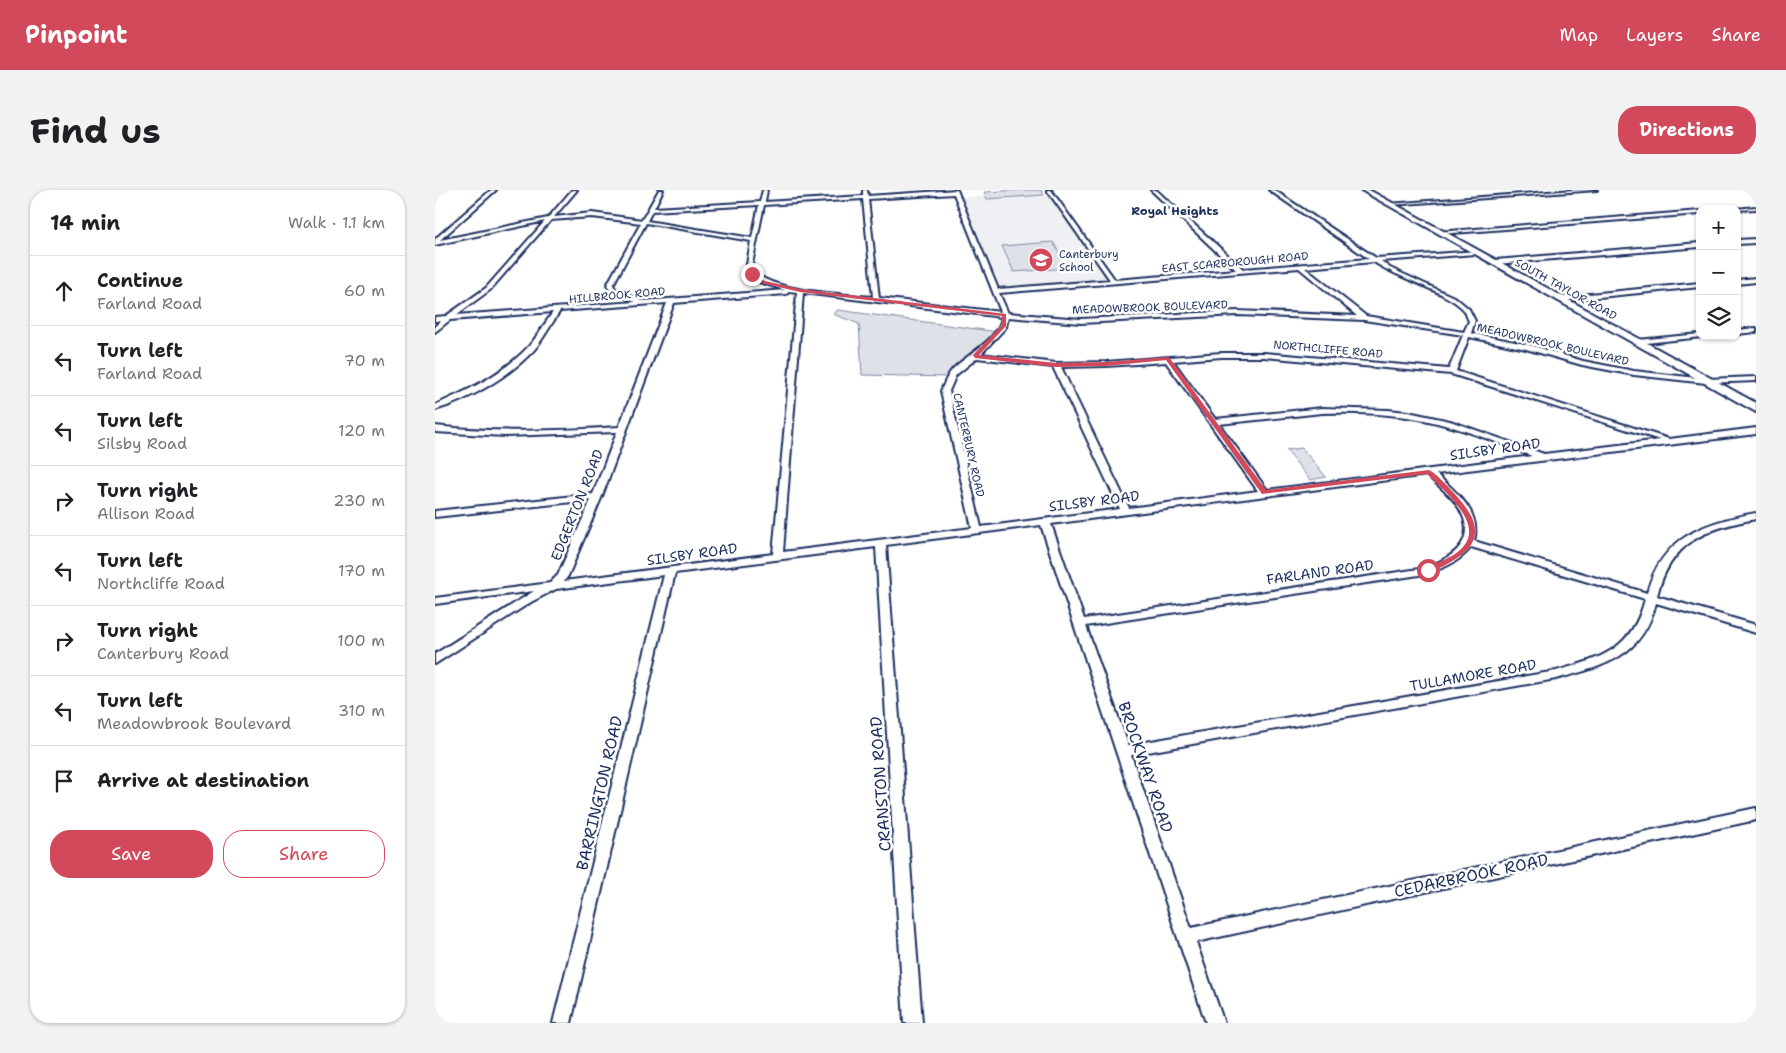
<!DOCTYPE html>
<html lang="en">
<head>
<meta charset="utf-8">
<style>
  :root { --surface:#fff; --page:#f2f2f2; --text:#202124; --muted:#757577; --line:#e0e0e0; --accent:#d1495b }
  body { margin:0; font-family:"Shantell Sans",sans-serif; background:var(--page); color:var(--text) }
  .controls { position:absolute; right:15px; top:15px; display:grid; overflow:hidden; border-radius:10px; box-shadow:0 1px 4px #0004 }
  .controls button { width:45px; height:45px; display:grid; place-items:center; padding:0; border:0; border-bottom:1px solid var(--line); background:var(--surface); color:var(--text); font:25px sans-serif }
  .stop { position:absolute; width:15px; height:15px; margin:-11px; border:4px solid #d1495b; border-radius:50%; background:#fff }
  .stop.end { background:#d1495b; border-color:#fff; box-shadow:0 1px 5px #0008 }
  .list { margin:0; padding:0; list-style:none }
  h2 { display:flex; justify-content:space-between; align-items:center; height:65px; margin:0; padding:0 20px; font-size:21px }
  h2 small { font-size:16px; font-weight:400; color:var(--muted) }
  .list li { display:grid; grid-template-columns:32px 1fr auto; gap:15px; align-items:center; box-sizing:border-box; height:70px; padding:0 20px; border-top:1px solid var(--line) }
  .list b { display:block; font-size:19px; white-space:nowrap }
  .list p { margin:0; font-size:16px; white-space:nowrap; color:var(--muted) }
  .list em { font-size:16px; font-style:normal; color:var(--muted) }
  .actions { display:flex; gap:10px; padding:15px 20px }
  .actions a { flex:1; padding:11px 0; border:1px solid var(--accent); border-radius:20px; text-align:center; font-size:18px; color:var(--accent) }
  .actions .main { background:var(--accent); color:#fff }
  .icon { flex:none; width:28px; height:28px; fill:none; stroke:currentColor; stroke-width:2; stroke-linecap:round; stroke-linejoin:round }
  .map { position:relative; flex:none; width:1321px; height:833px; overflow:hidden; border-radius:20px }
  header { display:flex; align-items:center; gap:30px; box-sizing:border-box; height:70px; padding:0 25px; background:var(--accent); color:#fff }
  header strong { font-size:24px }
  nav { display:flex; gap:28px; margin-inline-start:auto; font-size:18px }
  .intro { display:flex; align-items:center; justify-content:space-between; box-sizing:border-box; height:120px; padding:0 30px }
  h1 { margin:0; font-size:35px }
  .button { padding:12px 22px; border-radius:20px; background:var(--accent); color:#fff; font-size:18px; font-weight:700 }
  main { display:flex; gap:30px; padding:0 30px }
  aside { flex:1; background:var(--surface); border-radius:20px; box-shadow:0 1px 4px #0004 }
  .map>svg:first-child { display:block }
  .built { fill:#eff0f4 }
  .green { fill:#dee1e7; stroke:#7c88a2 }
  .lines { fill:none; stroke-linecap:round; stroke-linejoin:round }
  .minor-casing { stroke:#1b2f5e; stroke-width:4 }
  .secondary-casing { stroke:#1b2f5e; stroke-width:4 }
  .minor { fill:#fff; fill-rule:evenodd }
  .secondary { fill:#fff; fill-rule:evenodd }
  .route { fill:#d1495b }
  .labels { text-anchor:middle; stroke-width:5; stroke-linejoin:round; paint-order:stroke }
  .far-poi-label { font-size:11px; fill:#1b2f5e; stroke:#fff; text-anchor:start }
  .far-street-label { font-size:11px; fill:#1b2f5e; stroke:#fff }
  .far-neighbourhood-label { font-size:12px; font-weight:bold; fill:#1b2f5e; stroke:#fff }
  .street-label { font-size:14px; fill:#1b2f5e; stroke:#fff }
  .near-street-label { font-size:16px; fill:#1b2f5e; stroke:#fff }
</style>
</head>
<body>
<header>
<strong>Pinpoint</strong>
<nav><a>Map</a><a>Layers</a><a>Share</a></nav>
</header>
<div class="intro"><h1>Find us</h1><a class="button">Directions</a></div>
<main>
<aside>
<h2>14 min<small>Walk · 1.1 km</small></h2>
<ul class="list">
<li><svg class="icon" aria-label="ahead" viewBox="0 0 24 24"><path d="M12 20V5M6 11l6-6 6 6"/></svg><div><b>Continue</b><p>Farland Road</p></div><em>60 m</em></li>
<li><svg class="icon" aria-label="left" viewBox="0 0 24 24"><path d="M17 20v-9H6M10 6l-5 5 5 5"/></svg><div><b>Turn left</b><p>Farland Road</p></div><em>70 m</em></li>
<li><svg class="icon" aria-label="left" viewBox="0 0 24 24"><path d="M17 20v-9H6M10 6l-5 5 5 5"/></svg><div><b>Turn left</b><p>Silsby Road</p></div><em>120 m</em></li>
<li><svg class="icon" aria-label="right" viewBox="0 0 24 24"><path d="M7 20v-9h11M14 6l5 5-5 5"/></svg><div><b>Turn right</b><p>Allison Road</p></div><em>230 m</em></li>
<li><svg class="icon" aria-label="left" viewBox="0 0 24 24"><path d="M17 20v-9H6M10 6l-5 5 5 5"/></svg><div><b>Turn left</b><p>Northcliffe Road</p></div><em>170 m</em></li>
<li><svg class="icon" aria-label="right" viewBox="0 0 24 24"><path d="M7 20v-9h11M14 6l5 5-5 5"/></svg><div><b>Turn right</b><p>Canterbury Road</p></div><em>100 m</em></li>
<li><svg class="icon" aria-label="left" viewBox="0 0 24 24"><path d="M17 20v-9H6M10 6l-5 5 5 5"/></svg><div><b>Turn left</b><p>Meadowbrook Boulevard</p></div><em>310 m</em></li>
<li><svg class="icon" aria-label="arrive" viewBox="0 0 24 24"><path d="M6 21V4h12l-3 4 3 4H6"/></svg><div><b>Arrive at destination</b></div></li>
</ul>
<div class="actions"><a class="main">Save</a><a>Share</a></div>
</aside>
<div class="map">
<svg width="1321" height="833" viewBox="0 0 1321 833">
  <rect width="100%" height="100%" fill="#fff"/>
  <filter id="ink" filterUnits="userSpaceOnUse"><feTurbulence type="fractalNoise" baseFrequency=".02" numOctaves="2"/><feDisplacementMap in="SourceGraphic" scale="10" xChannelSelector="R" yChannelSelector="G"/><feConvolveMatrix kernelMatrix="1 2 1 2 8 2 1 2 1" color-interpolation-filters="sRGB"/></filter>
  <g filter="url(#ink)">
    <path class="built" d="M 617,5 L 679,92 L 562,101 L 524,7 L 550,6 L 552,9 Z"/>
    <path class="green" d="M 586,0 L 606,0 L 609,5 L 552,9 L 549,2 Z
      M 618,52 L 633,78 L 579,82 L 567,56 Z
      M 403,120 L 563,142 L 514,187 L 427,185 L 424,134 L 398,124 Z
      M 867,258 L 891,287 L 875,290 L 851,260 Z"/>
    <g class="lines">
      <defs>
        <path id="minor" d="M 56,0 L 61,0 L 5,50 L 113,28 L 137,0 L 142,0 L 119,27 L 157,23 L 207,30 L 224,0 L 228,0 L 219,18 L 325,12 L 328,0 L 332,0 L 330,12 L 428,6 L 428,0 L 432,0 L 433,6 L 522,0 L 563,99 L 675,90 L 612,0 L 616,0 L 680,90 L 801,80 L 716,0 L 721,0 L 808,79 L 934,69 L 834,0 L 839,0 L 941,68 L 1043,61 L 1041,64 L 946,71 L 955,78 L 1021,108 L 1034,119 L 1040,131 L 1036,143 L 1095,155 L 1148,171 L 1199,181 L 1271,189 L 1321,187 L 1321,191 L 1271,193 L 1199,185 L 1147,175 L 1091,159 L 1034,147 L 1021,181 L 1234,249 L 1321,238 L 1321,244 L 1001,284 C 1020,301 1047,322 1039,351 L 1212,403 C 1226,347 1270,332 1321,323 L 1321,329 C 1271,338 1235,352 1222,406 L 1321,435 L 1321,443 L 1221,413 C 1207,467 1170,476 1121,489 L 696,565 L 756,738 L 1321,618 L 1321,630 L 761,752 L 789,833 L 771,833 L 606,335 L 451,355 L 487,833 L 469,833 L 441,357 L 240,383 L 136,833 L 118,833 L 229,385 L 121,399 L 96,412 L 0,474 L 0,464 L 99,401 L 0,414 L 0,408 L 115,393 L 123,385 L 156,310 L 0,327 L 0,321 L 158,304 L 182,242 L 70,246 L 0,242 L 0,236 C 62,243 122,241 184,237 L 232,113 L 125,121 C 116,134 109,148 99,160 C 75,186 34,210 0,220 L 0,215 C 34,200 68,184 94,156 C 103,146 110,133 118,122 L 15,130 L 0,142 L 0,136 L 6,131 L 0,131 L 0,127 L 11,126 L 51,98 L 110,31 L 0,55 L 0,49 ZM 519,4 L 566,122 L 444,108 L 433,9 ZM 428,9 L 438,107 C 408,104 335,102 316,79 L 329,15 ZM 324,15 L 317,48 L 212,31 L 217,21 ZM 157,27 L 206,33 L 172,95 L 176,102 L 200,112 L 21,125 L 55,100 L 116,30 ZM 211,33 L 316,51 L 311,80 L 324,92 L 350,100 L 207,111 L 181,100 L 178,95 ZM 939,72 C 962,88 1014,102 1029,120 C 1031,123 1032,128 1034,131 L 1029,142 L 931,126 L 870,78 ZM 864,78 L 922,126 L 802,121 L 646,129 L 573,123 L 564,103 ZM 353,101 L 362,102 L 338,364 L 129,391 L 133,386 L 167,306 L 239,113 L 351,104 L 353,103 ZM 368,103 L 567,127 C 564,150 532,164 517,180 C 512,186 509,194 506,201 L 537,338 L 348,362 ZM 802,125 L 929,130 L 1028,145 L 1014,179 L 829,163 L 786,163 L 671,172 L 621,173 L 546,164 L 571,137 L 573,127 L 646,133 ZM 786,167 L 829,167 L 1016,184 L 1225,250 L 1109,264 L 1015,231 L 973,222 L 953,220 L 887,218 L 780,229 L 738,171 ZM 542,168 L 618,177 L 685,319 L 546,337 L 514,201 L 521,185 ZM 731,172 L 823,301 L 694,318 L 626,177 L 671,176 ZM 887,223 C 915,222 944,223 972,227 C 1015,233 1056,250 1097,266 L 832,300 L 784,234 ZM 992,285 C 1002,295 1017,305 1024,318 C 1045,353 1014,371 984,379 L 649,429 L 616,334 ZM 1036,357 L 1210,409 C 1197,460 1167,468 1121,481 L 693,555 L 651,436 L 984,385 C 1004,380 1023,374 1036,357 Z
          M 1139,0 L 1162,0 L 955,15 L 953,14 Z
          M 1321,17 L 1321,19 L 1302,20 L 1302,19 L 1300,19 Z
          M 1265,21 L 1265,24 L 1005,44 L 1002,42 Z
          M 1321,49 L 1321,53 L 1302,54 L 1302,50 Z
          M 1265,53 L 1265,57 L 1060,74 L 1057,72 L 1060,70 Z
          M 1321,88 L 1321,92 L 1302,94 L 1302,90 Z
          M 1265,93 L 1265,97 L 1124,111 L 1121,109 L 1124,107 Z
          M 1321,138 L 1321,142 L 1302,144 L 1302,140 Z
          M 1265,144 L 1265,146 L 1268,146 L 1267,147 L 1202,154 L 1198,152 L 1202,150 Z"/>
        <path id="secondary" d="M 926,0 L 934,0 L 1321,213 L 1321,222 Z"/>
      </defs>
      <use href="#minor" class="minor-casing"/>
      <use href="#secondary" class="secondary-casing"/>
      <use href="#minor" class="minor"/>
      <use href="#secondary" class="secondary"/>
    </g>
  </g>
  <path class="route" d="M 315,83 L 330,91 L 365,99 L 571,124 L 571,136 L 544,165 L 621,173 L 671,172 L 734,167 L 831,300 L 994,280 C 1002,284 1010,294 1017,301 C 1038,323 1054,347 1022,368 C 1013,374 1004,379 993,382 L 990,380 C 1000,372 1017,369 1027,358 C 1051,334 1008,300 992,284 L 827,304 L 731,170 L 671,176 L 621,177 L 540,168 L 538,165 L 567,135 L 567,126 L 365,102 L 327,93 Z"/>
  <defs>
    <symbol id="school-disc" viewBox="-11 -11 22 22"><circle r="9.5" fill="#d1495b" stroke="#fff"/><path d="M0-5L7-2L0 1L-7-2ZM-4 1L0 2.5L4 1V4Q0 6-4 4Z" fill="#fff"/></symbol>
  </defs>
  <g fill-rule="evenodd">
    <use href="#school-disc" x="592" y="56" width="28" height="28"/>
  </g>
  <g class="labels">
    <g class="far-poi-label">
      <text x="624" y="68">Canterbury<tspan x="624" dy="13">School</tspan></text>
    </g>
    <g class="far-street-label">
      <text transform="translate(800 72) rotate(-5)" y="4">EAST SCARBOROUGH ROAD</text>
      <text transform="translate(1131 99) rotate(29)" y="4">SOUTH TAYLOR ROAD</text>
      <text transform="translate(182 105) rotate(-5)" y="4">HILLBROOK ROAD</text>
      <text transform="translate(715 117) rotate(-2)" y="4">MEADOWBROOK BOULEVARD</text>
      <text transform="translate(1118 154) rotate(13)" y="4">MEADOWBROOK BOULEVARD</text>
      <text transform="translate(893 159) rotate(5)" y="4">NORTHCLIFFE ROAD</text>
      <text transform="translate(534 255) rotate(77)" y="4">CANTERBURY ROAD</text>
    </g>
    <g class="far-neighbourhood-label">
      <text x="740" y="25">Royal Heights</text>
    </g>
    <g class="street-label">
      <text transform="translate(1060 259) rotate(-8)" y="5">SILSBY ROAD</text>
      <text transform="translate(659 311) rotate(-7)" y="5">SILSBY ROAD</text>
      <text transform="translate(142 315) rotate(-68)" y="5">EDGERTON ROAD</text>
      <text transform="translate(257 364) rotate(-8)" y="5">SILSBY ROAD</text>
      <text transform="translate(885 382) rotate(-8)" y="5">FARLAND ROAD</text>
      <text transform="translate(1038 485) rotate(-10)" y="5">TULLAMORE ROAD</text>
    </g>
    <g class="near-street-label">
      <text transform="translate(711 577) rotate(71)" y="6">BROCKWAY ROAD</text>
      <text transform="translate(445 594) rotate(-94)" y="6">CRANSTON ROAD</text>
      <text transform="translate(164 603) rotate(-77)" y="6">BARRINGTON ROAD</text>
      <text transform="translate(1036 685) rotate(-12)" y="6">CEDARBROOK ROAD</text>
    </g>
  </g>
</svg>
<div class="controls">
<button>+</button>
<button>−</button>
<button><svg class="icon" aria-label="layers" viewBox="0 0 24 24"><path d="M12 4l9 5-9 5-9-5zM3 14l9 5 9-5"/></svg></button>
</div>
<div class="stop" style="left:993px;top:380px"></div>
<div class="stop end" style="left:317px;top:84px"></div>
</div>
</main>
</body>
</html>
